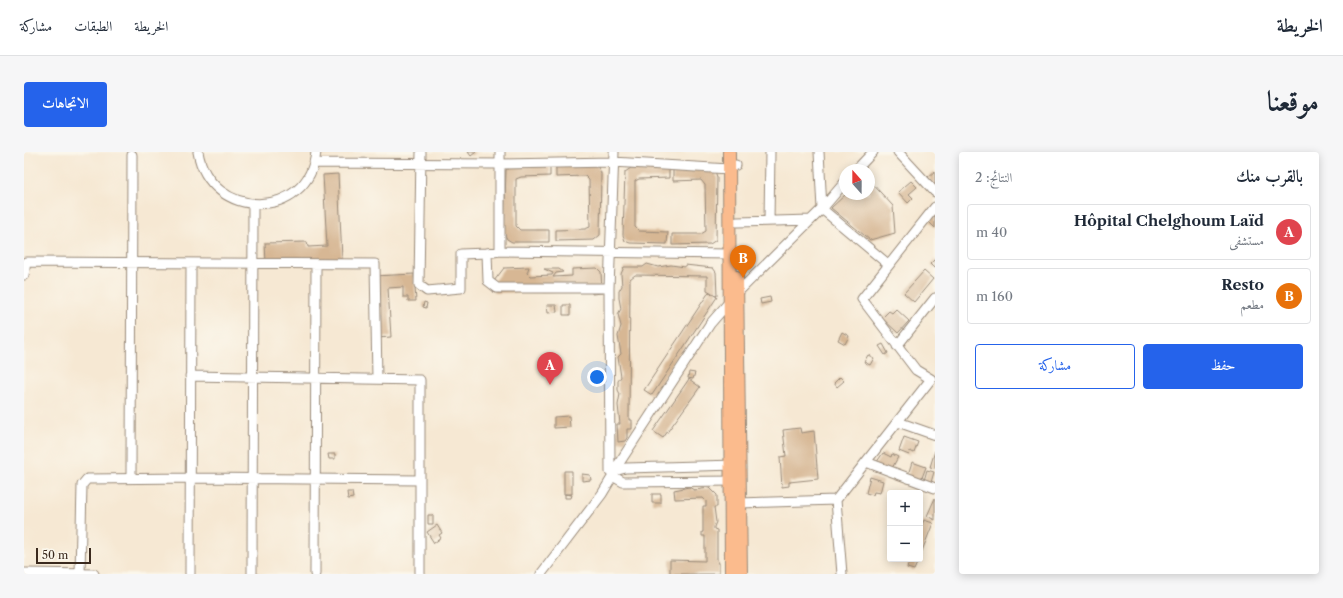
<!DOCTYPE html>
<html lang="ar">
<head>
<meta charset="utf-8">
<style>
  :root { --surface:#fff; --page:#f6f6f7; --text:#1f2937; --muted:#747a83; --line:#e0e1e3; --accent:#2563eb }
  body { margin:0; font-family:"Libre Caslon Text",Amiri,serif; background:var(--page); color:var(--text); direction:rtl }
  .controls { position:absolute; right:12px; bottom:12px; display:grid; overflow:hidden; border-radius:4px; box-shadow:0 2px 10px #0003 }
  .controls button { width:36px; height:36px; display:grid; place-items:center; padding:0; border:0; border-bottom:1px solid var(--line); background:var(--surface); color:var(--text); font:20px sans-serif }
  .compass { position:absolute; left:815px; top:12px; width:36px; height:36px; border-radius:50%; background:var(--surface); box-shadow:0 2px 10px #0003; rotate:339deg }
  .scale { position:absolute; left:12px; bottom:10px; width:55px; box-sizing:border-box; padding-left:4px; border:2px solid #3b2a1e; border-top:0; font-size:11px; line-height:14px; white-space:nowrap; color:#3b2a1e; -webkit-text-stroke:3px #fbf7ec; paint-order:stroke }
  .you { position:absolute; left:573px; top:225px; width:14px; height:14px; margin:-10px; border:3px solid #fff; border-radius:50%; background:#1a73e8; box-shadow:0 0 0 6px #1a73e833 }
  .badge { display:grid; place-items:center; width:26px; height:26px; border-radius:50%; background:var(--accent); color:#fff; font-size:13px; font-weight:700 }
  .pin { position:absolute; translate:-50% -33px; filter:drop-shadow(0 1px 2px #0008) }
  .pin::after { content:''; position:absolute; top:21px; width:14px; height:12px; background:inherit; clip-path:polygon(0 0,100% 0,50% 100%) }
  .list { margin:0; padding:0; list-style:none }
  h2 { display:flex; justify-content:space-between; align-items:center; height:52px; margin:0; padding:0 16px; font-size:17px }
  h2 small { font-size:13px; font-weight:400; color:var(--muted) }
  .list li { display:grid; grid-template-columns:26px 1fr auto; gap:12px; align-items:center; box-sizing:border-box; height:56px; margin:0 8px 8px; padding:0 8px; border:1px solid var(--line); border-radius:4px }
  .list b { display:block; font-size:15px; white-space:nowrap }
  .list p { margin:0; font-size:13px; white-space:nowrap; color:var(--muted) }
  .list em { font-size:13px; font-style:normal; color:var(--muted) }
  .actions { display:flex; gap:8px; padding:12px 16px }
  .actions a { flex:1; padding:9px 0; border:1px solid var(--accent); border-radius:4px; text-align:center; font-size:14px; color:var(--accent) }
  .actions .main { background:var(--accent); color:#fff }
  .map { position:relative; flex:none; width:911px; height:422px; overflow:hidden; direction:ltr; border-radius:4px }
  header { display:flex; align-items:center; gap:24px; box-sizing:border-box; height:56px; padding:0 20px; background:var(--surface); border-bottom:1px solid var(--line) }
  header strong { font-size:19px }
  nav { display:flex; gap:22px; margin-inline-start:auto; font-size:14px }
  .intro { display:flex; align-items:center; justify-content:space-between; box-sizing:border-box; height:96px; padding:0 24px }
  h1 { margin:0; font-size:28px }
  .button { padding:10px 18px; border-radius:4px; background:var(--accent); color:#fff; font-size:14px; font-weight:700 }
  main { display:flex; gap:24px; padding:0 24px }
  aside { flex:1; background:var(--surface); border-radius:4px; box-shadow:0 2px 10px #0003 }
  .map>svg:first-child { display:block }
  .building { fill:#d7b794 }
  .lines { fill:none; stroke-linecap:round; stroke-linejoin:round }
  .minor-casing { stroke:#988978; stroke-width:11 }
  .major-casing { stroke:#988978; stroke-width:14 }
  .minor { stroke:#fff; stroke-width:9 }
  .major { stroke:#fbbb8d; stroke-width:12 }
</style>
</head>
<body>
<header>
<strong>الخريطة</strong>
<nav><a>الخريطة</a><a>الطبقات</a><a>مشاركة</a></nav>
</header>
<div class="intro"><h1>موقعنا</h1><a class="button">الاتجاهات</a></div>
<main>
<aside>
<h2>بالقرب منك<small>النتائج: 2</small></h2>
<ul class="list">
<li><span class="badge" style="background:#e0444e">A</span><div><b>Hôpital Chelghoum Laïd</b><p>مستشفى</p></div><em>40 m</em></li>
<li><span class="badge" style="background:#e8710a">B</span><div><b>Resto</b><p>مطعم</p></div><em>160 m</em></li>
</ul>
<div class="actions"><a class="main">حفظ</a><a>مشاركة</a></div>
</aside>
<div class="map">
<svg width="911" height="422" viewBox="0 0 911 422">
  <rect width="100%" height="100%" fill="#fbf7ec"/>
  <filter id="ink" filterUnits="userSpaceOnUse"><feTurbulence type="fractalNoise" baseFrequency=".025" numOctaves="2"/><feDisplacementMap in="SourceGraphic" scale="8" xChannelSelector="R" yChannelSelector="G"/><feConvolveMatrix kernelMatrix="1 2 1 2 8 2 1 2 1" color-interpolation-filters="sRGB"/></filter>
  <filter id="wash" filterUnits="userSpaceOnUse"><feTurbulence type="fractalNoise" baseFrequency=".012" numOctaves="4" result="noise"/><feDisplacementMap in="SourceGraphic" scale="16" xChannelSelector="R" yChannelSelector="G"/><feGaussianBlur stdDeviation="0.9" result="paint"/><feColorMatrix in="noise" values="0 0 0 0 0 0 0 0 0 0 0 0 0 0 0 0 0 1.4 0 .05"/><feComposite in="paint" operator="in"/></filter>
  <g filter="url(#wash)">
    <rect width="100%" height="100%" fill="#f6e8d3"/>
    <g id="blocks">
      <path class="building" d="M 444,0 L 452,0 L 447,4 Z
        M 570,12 L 574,15 L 577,21 L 576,83 L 570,88 L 532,89 L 532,78 L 561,77 L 566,75 L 565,28 L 561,24 L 532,25 L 532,13 Z
        M 488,14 L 526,14 L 526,24 L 497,25 L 492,27 L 492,74 L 496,78 L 525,78 L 525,90 L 488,90 L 483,87 L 480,81 L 482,18 Z
        M 645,15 L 645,26 L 615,27 L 611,29 L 611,75 L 615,79 L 644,80 L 643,92 L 606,91 L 601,89 L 599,83 L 601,20 L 607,16 Z
        M 649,17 L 691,19 L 693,25 L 692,88 L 686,92 L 648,93 L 648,82 L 677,82 L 682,79 L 681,33 L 677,28 L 649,29 Z
        M 911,19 L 911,33 L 904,25 Z
        M 314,22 L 318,107 L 242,111 L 241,91 L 283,90 L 284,95 L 303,94 L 299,23 Z
        M 845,28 L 869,54 L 871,81 L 846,88 L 807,56 L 822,42 L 845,42 Z
        M 887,29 L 893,35 L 885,42 L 889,46 L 884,51 L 874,40 Z
        M 911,64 L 911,76 L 905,70 Z
        M 911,107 L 911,117 L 906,112 Z
        M 623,112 L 634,115 L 647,113 L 661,115 L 661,113 L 689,116 L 692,120 L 693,144 L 683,138 L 683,124 L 611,123 L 606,127 L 605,268 L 608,268 L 608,277 L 603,277 L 603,286 L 601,289 L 594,290 L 593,272 L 596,272 L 594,253 L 596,242 L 594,238 L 594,229 L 597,225 L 594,205 L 597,202 L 594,184 L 597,174 L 594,162 L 597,157 L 595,146 L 595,139 L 598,134 L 597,122 L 600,115 L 619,115 Z
        M 505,115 L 503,121 L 506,124 L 528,123 L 529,121 L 520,117 L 535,117 L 539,120 L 532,121 L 529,125 L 548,124 L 548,117 L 573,116 L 577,120 L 578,141 L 568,142 L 568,138 L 470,141 L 470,129 L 480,116 Z
        M 900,119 L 909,127 L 890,150 L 880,141 Z
        M 390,122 L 392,149 L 384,149 L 384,145 L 379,145 L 379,135 L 364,136 L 367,185 L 353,186 L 350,124 Z
        M 685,140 L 693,145 L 628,243 L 620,238 Z
        M 746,145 L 747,150 L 737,152 L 736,147 Z
        M 400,150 L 403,151 L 402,156 L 399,155 Z
        M 523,153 L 532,153 L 533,160 L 524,161 Z
        M 539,153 L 546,153 L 546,163 L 539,163 Z
        M 872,157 L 885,169 L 874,181 L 858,166 L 865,159 L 868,161 Z
        M 818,180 L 825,184 L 821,192 L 814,188 Z
        M 859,192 L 864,201 L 861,203 L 855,194 Z
        M 844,203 L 850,206 L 846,213 L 840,210 Z
        M 665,220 L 671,221 L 669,227 L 664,226 Z
        M 816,225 L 820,229 L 813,235 L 810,231 Z
        M 665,227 L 676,235 L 639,286 L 629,279 Z
        M 545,264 L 546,275 L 530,276 L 530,265 Z
        M 776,276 L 777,281 L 790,279 L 794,327 L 765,330 L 765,334 L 758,335 L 756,305 L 762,304 L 759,278 Z
        M 880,285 L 894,290 L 890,301 L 886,299 L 885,303 L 875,299 Z
        M 911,299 L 911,316 L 906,315 Z
        M 859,301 L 867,305 L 868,302 L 874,305 L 865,322 L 850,314 Z
        M 304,302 L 311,302 L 311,307 L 305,307 Z
        M 888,310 L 902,315 L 896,331 L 883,326 Z
        M 903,318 L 910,320 L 906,334 L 899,332 Z
        M 540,319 L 548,319 L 548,342 L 540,342 Z
        M 558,322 L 566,323 L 567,328 L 558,329 Z
        M 846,325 L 859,329 L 856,341 L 850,340 L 849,343 L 842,341 Z
        M 665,335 L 670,338 L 686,336 L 693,343 L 693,355 L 690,355 L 692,370 L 690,375 L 690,377 L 693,378 L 693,408 L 695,411 L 695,422 L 646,422 L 646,408 L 681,409 L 681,384 L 678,384 L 678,380 L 679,380 L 679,354 L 682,354 L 682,349 L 679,346 L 651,347 L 650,338 Z
        M 323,340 L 328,340 L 329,346 L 324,347 Z
        M 541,342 L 548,343 L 547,346 L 541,346 Z
        M 628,342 L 637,342 L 637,351 L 628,351 Z
        M 911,346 L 911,368 L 903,364 Z
        M 404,363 L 409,363 L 409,372 L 404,372 Z
        M 900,368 L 909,371 L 896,404 L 896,377 Z
        M 413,373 L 418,381 L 415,383 L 417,386 L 410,391 L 403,380 Z
        M 886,407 L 894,409 L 890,418 L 883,416 Z"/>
    </g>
  </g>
  <g filter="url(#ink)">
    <use href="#blocks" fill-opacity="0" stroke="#988978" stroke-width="1"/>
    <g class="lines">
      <defs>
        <path id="minor" d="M 174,0 C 186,69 285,69 292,0
          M 397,0 L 395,133 L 403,139 L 437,136 L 437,102 L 463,101
          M 874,0 L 911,40
          M 290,11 L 477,12 L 589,10 L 705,17 L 712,13
          M 832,18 L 849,0
          M 821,30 L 798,57 L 865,113
          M 745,69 L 746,0
          M 713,70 L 787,68
          M 476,99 L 476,0
          M 0,123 L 2,110 L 351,112 L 353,227
          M 585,136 L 473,136 L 464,129 L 463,101 L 476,99 L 706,102
          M 873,194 L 911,146
          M 166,224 L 396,228 L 396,422
          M 874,270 L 911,283
          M 842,310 L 911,336
          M 590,319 L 686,172 L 713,141 L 798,57 L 795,0
          M 590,319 L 602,316 L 712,313
          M 586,320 L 585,136 L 590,0
          M 107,326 L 108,3
          M 592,326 L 599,330 L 713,329
          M 717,351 L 812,348
          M 0,421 L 70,422
          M 56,422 L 58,333 L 63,327 L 166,326 L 396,328
          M 166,422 L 167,111
          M 228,422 L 229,53
          M 291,422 L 292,112
          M 517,422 L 578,342 L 587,327
          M 818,422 L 812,348 L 907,227 L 892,218 L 838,147 L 911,55"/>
        <path id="major" d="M 705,0 L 707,422
          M 713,125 L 717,422"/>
      </defs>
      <use href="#minor" class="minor-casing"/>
      <use href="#major" class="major-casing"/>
      <use href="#minor" class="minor"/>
      <use href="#major" class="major"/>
    </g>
  </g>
</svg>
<div class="controls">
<button>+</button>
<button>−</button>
</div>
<svg class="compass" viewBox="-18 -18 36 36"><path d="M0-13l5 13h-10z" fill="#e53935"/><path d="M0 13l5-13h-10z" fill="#747a83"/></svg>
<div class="scale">50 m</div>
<div class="you"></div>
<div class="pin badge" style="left:526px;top:233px;background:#e0444e">A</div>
<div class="pin badge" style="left:719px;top:126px;background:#e8710a">B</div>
</div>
</main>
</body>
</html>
